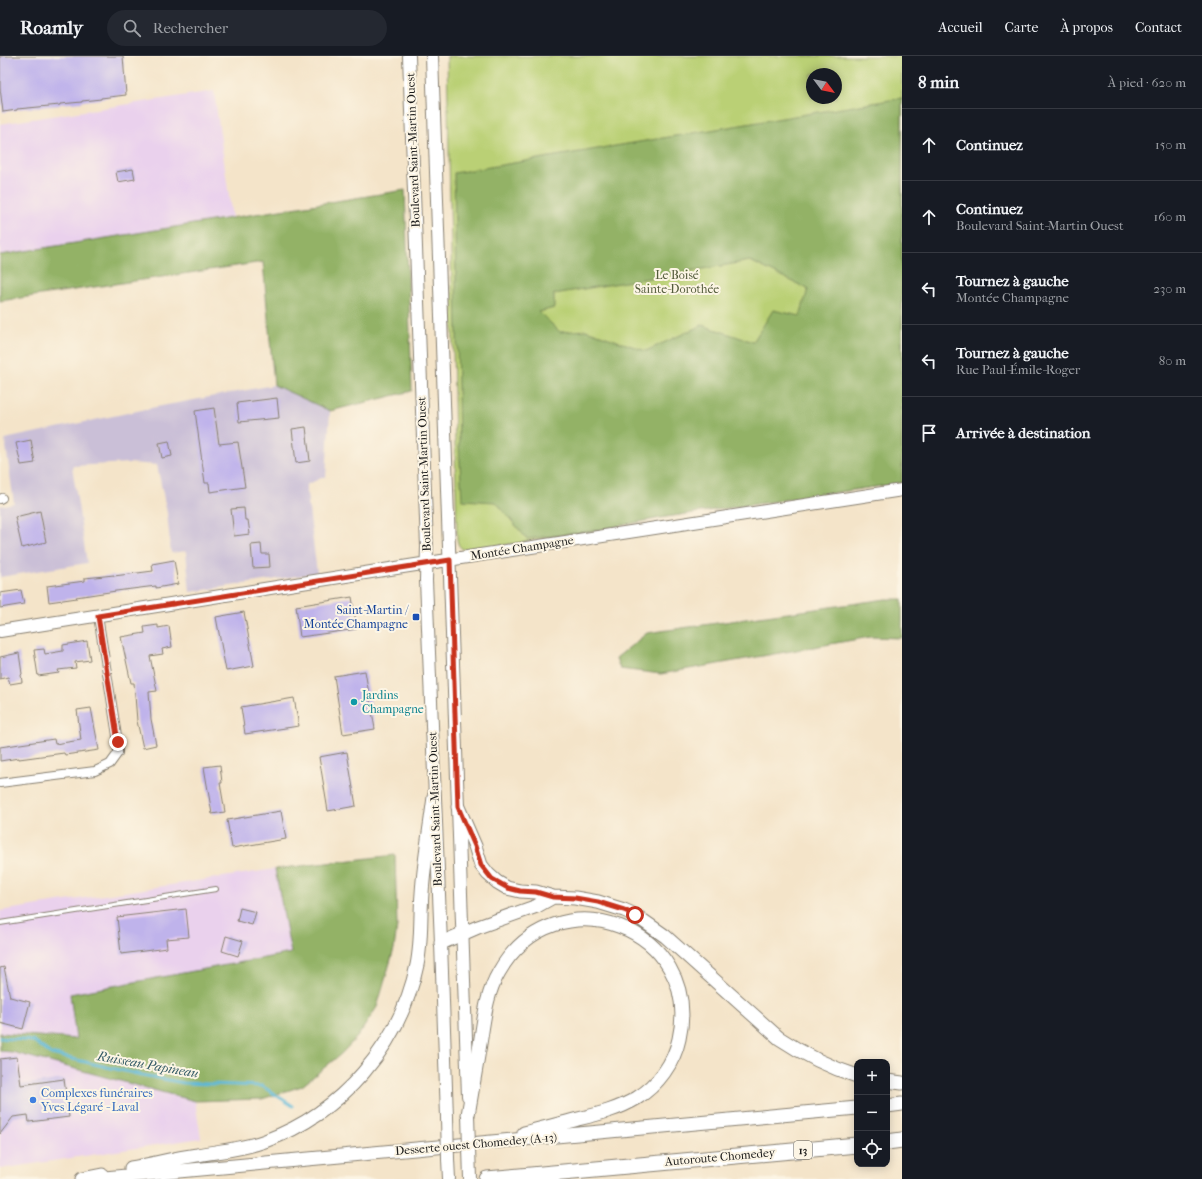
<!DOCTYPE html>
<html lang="fr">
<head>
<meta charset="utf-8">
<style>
  :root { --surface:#171b24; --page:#242831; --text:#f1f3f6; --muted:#9ea1a6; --line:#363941 }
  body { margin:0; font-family:"IM FELL French Canon",serif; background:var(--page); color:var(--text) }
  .controls { position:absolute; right:12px; bottom:12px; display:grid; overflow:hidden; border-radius:8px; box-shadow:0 2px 10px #0003 }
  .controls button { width:36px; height:36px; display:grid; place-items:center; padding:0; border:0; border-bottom:1px solid var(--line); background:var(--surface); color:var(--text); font:20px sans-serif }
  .compass { position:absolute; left:806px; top:12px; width:36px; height:36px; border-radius:50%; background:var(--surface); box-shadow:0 2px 10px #0003; rotate:122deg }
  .stop { position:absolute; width:12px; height:12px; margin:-9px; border:3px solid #c8321e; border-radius:50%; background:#fff }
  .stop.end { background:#c8321e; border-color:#fff; box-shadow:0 1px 4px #0008 }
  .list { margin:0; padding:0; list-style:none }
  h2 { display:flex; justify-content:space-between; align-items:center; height:52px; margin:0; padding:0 16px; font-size:17px }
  h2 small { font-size:13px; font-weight:400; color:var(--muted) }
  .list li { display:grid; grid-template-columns:26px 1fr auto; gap:12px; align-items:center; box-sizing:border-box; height:72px; padding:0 16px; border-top:1px solid var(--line) }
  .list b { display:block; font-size:15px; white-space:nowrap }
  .list p { margin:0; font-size:13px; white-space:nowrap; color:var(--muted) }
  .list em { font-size:13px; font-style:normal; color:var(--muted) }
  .icon { flex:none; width:22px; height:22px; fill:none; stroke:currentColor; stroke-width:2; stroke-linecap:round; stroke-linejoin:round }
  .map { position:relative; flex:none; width:902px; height:1123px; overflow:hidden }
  header { display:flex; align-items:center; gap:24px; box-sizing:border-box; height:56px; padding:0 20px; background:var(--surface); border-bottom:1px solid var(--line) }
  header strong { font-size:19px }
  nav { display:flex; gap:22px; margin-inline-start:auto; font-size:14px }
  .search { width:280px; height:36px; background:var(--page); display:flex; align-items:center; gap:10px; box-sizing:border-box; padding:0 14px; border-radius:22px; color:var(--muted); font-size:15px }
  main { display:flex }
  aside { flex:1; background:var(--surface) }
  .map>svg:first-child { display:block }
  .built { fill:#ead1ed }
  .industrial { fill:#cabfd7 }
  .green { fill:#bad074; stroke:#6b7648; fill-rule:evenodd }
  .forest { fill:#93b266; stroke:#586741; fill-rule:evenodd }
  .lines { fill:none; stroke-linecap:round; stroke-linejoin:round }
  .stream { stroke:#57b6d6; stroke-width:3 }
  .building { fill:#bfb3eb }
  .lane-casing { stroke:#888072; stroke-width:6 }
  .street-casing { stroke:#888072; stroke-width:10 }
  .secondary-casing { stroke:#888072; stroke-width:14 }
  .primary-casing { stroke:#888072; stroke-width:15 }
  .highway-casing { stroke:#888072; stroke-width:17 }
  .lane { stroke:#fff; stroke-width:4 }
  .street { stroke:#fff; stroke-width:8 }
  .secondary { stroke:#fff; stroke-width:12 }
  .primary { stroke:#fff; stroke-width:13 }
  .highway { stroke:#fff; stroke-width:15 }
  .secondary-bridge-casing { stroke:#888072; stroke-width:14; stroke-linecap:butt }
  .secondary-bridge { stroke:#fff; stroke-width:12 }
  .route { stroke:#c8321e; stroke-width:5 }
  .transit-dot { fill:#1a4fb4; stroke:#fcf5e5; stroke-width:1.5 }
  .culture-dot { fill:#0f9aa8; stroke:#fcf5e5; stroke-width:1.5 }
  .shop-dot { fill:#3f7fe0; stroke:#fcf5e5; stroke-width:1.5 }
  .labels { text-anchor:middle; stroke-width:4; stroke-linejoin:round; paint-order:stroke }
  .shield { fill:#fcf5e5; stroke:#5f5d58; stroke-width:1 }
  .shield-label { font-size:11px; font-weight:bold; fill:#1c1c1c }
  .street-label { font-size:12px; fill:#1c1c1c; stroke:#fcf5e5 }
  .park-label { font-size:12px; fill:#535b3b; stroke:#fcf5e5 }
  .transit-label { font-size:12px; fill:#164399; stroke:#fcf5e5; text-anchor:end }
  .culture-label { font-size:12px; fill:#0d838f; stroke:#fcf5e5; text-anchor:start }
  .shop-label { font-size:12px; fill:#366cbe; stroke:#fcf5e5; text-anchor:start }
  .water-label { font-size:13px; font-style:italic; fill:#345a66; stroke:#fcf5e5 }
</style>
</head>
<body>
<header>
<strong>Roamly</strong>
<div class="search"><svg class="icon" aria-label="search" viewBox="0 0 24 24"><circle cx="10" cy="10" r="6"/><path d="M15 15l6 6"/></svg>Rechercher</div>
<nav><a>Accueil</a><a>Carte</a><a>À propos</a><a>Contact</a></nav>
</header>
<main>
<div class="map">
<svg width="902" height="1123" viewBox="0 0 902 1123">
  <rect width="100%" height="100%" fill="#fcf5e5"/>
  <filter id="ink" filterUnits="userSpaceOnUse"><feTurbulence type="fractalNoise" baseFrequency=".025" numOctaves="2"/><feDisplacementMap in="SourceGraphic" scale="8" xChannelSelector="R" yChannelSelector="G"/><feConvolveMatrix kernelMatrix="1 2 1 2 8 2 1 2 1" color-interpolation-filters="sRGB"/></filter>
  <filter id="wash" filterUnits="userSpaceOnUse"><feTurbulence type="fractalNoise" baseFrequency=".012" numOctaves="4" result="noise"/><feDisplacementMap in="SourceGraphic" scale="16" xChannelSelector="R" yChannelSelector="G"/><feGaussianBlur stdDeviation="0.9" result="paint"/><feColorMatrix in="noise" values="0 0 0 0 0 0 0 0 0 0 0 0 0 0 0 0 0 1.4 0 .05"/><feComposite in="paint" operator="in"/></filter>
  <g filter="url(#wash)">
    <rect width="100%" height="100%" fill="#f4e4c9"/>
    <path class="built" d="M 214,35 L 232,162 L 0,199 L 0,68 Z
      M 275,813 L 291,897 L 70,938 L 76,983 L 0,977 L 0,855 Z
      M 0,995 L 12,996 L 195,1045 L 201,1082 L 0,1113 Z"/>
    <path class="industrial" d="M 274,329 L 330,355 L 326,420 L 306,429 L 317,517 L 190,536 L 186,495 L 171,497 L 167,457 L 157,409 L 130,407 L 72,410 L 87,507 L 0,521 L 0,450 L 14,447 L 5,383 L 151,352 Z"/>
    <path class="green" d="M 447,0 L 902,0 L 902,427 L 666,460 L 590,476 L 471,494 C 462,495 458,491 457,483 ZM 812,18 L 836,18 L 836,42 L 812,42 Z"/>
    <path class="forest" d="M 902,42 L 902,427 L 666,461 L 591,475 L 527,483 L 496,446 L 462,444 L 459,389 L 454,117 ZM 750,205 L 808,233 L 800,260 L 773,254 L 753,286 L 702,269 L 646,295 L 586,274 L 560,276 L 539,256 L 554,252 L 554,238 Z
      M 405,134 L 412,335 L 330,355 L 274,329 L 263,206 L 0,245 L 0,199 Z
      M 886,543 L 902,543 L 902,582 L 870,581 L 661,618 L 620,613 L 616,602 L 647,577 Z
      M 395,799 L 397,870 L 394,893 L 377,951 L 358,980 L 341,998 L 302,1030 L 262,1043 L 195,1045 L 12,996 L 0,995 L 0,977 L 76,983 L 70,938 L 291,897 L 275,813 Z"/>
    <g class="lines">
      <path class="stream" d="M 0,982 L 33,985 L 51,998 L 137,1018 L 184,1027 L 262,1030 L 293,1050"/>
    </g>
    <g id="blocks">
      <path class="building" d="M 0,0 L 123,0 L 126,39 L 101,42 L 101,43 L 82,45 L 82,46 L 60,48 L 60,49 L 17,53 L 17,54 L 3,56 L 0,32 Z
        M 133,113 L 135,123 L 118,126 L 116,116 Z
        M 277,342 L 279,362 L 239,366 L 237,347 Z
        M 214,352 L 219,388 L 238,386 L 245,431 L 210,436 L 209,427 L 205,427 L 195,355 Z
        M 306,371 L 310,405 L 296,407 L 292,373 Z
        M 31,384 L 35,407 L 21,409 L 16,387 Z
        M 169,385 L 172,400 L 162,402 L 159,387 Z
        M 244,452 L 245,464 L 248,464 L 250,478 L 234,480 L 231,453 Z
        M 40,455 L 46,486 L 22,492 L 15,461 Z
        M 261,488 L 262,498 L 269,498 L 270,511 L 253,512 L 251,489 Z
        M 174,504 L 178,528 L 156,532 L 156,530 L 116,535 L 76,541 L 77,542 L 49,546 L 47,530 L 85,525 L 85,522 L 114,519 L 114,520 L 153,515 L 152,508 Z
        M 21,534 L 24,548 L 0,552 L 0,537 Z
        M 352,541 L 357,573 L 300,581 L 296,550 Z
        M 244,556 L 254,610 L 226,615 L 216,561 Z
        M 158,569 L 158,572 L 169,570 L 172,591 L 162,593 L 163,598 L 150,600 L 157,635 L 149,636 L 151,663 L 156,689 L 143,692 L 137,665 L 134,627 L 131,627 L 121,581 L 145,577 L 144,571 Z
        M 87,585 L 90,604 L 75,606 L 76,612 L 58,614 L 59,617 L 38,620 L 34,594 L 44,593 L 45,598 L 63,595 L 63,589 Z
        M 19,597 L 22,618 L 21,619 L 22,626 L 10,628 L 8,621 L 0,623 L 0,601 Z
        M 365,615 L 375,673 L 343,678 L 334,620 Z
        M 294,642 L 299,670 L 245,678 L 241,651 Z
        M 91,652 L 99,694 L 65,699 L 64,697 L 19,703 L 19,702 L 0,705 L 0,691 L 54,683 L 55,688 L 81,684 L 77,654 Z
        M 347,696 L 356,750 L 328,755 L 319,701 Z
        M 220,709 L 222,727 L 220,727 L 225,756 L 212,758 L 204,711 Z
        M 281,755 L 286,783 L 232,792 L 227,764 Z
        M 240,852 L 256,856 L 252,869 L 237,865 Z
        M 186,853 L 189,881 L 166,883 L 167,892 L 121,898 L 117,861 Z
        M 226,880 L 243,885 L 238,900 L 222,895 Z
        M 4,911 L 10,941 L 30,946 L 23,973 L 0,967 L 0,912 Z
        M 17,1001 L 21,1029 L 64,1023 L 69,1061 L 29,1066 L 28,1059 L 13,1061 L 0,1078 L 0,1003 Z"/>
    </g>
  </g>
  <g filter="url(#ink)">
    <use href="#blocks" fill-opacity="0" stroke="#888072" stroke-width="1"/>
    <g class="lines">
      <defs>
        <path id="lane" d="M 0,867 L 216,833"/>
        <path id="street" d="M 0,443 L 2,442
          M 0,727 L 95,715 L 110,708 L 118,697 L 118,686 L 98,560"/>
        <path id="secondary" d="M 409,0 L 427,491 L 426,524 L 441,887 L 447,1061
          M 432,0 L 468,1040
          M 0,575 L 409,510 L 902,434
          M 448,1103 L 449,1123"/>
        <path id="primary" d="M 458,751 L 475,790 L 481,809 L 488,818 L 497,826 L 507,832 L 520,835 L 536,836 L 553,841 L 575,842 L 598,846 L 624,854 L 635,859 L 665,880 L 779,982 C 803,998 829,1011 857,1020
          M 441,887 L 478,871 L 537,850 L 553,841
          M 887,1025 L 902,1027
          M 887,1050 L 902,1048
          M 468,1059 C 472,1035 476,1012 480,988 C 484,964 486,938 499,916 C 556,816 704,872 679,983 C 674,1007 658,1029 637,1042 C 619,1053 599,1058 578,1063 C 560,1068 542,1072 524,1077
          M 131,1112 C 153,1108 175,1102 197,1099 C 220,1095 243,1093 265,1085 C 342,1057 400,989 417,909 C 422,885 420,861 422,837 C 424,805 430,773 434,741
          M 82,1123 L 102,1119
          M 94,1123 L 857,1052"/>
        <path id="highway" d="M 887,1086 L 902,1084
          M 487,1123 L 857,1089"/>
      </defs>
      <use href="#lane" class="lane-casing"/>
      <use href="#street" class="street-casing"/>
      <use href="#secondary" class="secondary-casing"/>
      <use href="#primary" class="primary-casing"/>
      <use href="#highway" class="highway-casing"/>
      <use href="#lane" class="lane"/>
      <use href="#street" class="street"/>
      <use href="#secondary" class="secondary"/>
      <use href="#primary" class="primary"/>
      <use href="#highway" class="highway"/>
      <defs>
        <path id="secondary-bridge" d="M 468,1059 L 470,1123
          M 447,1061 L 448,1103"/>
      </defs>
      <use href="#secondary-bridge" class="secondary-bridge-casing"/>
      <use href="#secondary-bridge" class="secondary-bridge"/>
    </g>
  </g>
  <g class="lines" filter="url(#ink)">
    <path class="route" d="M 118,686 L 98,560 L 450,504 L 458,751 L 475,790 L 481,809 L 492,823 L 508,832 L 520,835 L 536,836 L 553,841 L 575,842 L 598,846 L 624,854 L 635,859"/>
  </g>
  <rect class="transit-dot" x="412" y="557" width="8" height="8" rx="2"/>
  <circle class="culture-dot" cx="354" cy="646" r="4"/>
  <circle class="shop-dot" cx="33" cy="1044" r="4"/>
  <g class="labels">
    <rect class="shield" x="794" y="1085" width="18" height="18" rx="3"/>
    <g class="shield-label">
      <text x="803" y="1098">13</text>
    </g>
    <g class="street-label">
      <text transform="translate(413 94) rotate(-92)" y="4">Boulevard Saint-Martin Ouest</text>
      <text transform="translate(424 418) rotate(-92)" y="4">Boulevard Saint-Martin Ouest</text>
      <text transform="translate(522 492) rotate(-9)" y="4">Montée Champagne</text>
      <text transform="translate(435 753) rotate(-92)" y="4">Boulevard Saint-Martin Ouest</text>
      <text transform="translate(476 1088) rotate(-5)" y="4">Desserte ouest Chomedey (A-13)</text>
      <text transform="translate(720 1101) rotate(-5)" y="4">Autoroute Chomedey</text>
    </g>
    <g class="park-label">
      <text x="677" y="223">Le Boisé<tspan x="677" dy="14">Sainte-Dorothée</tspan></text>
    </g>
    <g class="transit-label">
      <text x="408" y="558">Saint-Martin /<tspan x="408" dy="14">Montée Champagne</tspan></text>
    </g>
    <g class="culture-label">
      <text x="362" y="643">Jardins<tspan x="362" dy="14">Champagne</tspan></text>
    </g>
    <g class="shop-label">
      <text x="41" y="1041">Complexes funéraires<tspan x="41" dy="14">Yves Légaré - Laval</tspan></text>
    </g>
    <g class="water-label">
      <text transform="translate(148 1008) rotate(10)" y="5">Ruisseau Papineau</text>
    </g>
  </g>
</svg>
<div class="controls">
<button>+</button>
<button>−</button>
<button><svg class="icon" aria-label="locate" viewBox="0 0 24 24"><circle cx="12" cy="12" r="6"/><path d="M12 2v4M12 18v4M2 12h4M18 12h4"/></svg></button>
</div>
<svg class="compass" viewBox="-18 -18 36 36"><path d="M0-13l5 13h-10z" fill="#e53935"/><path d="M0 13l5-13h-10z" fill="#9ea1a6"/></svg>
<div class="stop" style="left:635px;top:859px"></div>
<div class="stop end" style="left:118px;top:686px"></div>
</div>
<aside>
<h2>8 min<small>À pied · 620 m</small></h2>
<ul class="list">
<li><svg class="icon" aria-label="ahead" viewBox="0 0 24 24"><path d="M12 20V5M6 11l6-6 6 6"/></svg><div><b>Continuez</b></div><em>150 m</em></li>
<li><svg class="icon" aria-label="ahead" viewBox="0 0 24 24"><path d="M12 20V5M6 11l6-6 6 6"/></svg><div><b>Continuez</b><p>Boulevard Saint-Martin Ouest</p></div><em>160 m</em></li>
<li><svg class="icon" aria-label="left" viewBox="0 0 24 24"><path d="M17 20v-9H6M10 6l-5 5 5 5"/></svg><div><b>Tournez à gauche</b><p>Montée Champagne</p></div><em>230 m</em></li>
<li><svg class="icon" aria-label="left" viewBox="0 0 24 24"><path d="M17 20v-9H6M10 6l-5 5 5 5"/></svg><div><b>Tournez à gauche</b><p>Rue Paul-Émile-Roger</p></div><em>80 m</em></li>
<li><svg class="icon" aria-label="arrive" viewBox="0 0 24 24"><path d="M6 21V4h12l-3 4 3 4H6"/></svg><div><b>Arrivée à destination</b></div></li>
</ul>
</aside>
</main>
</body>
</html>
